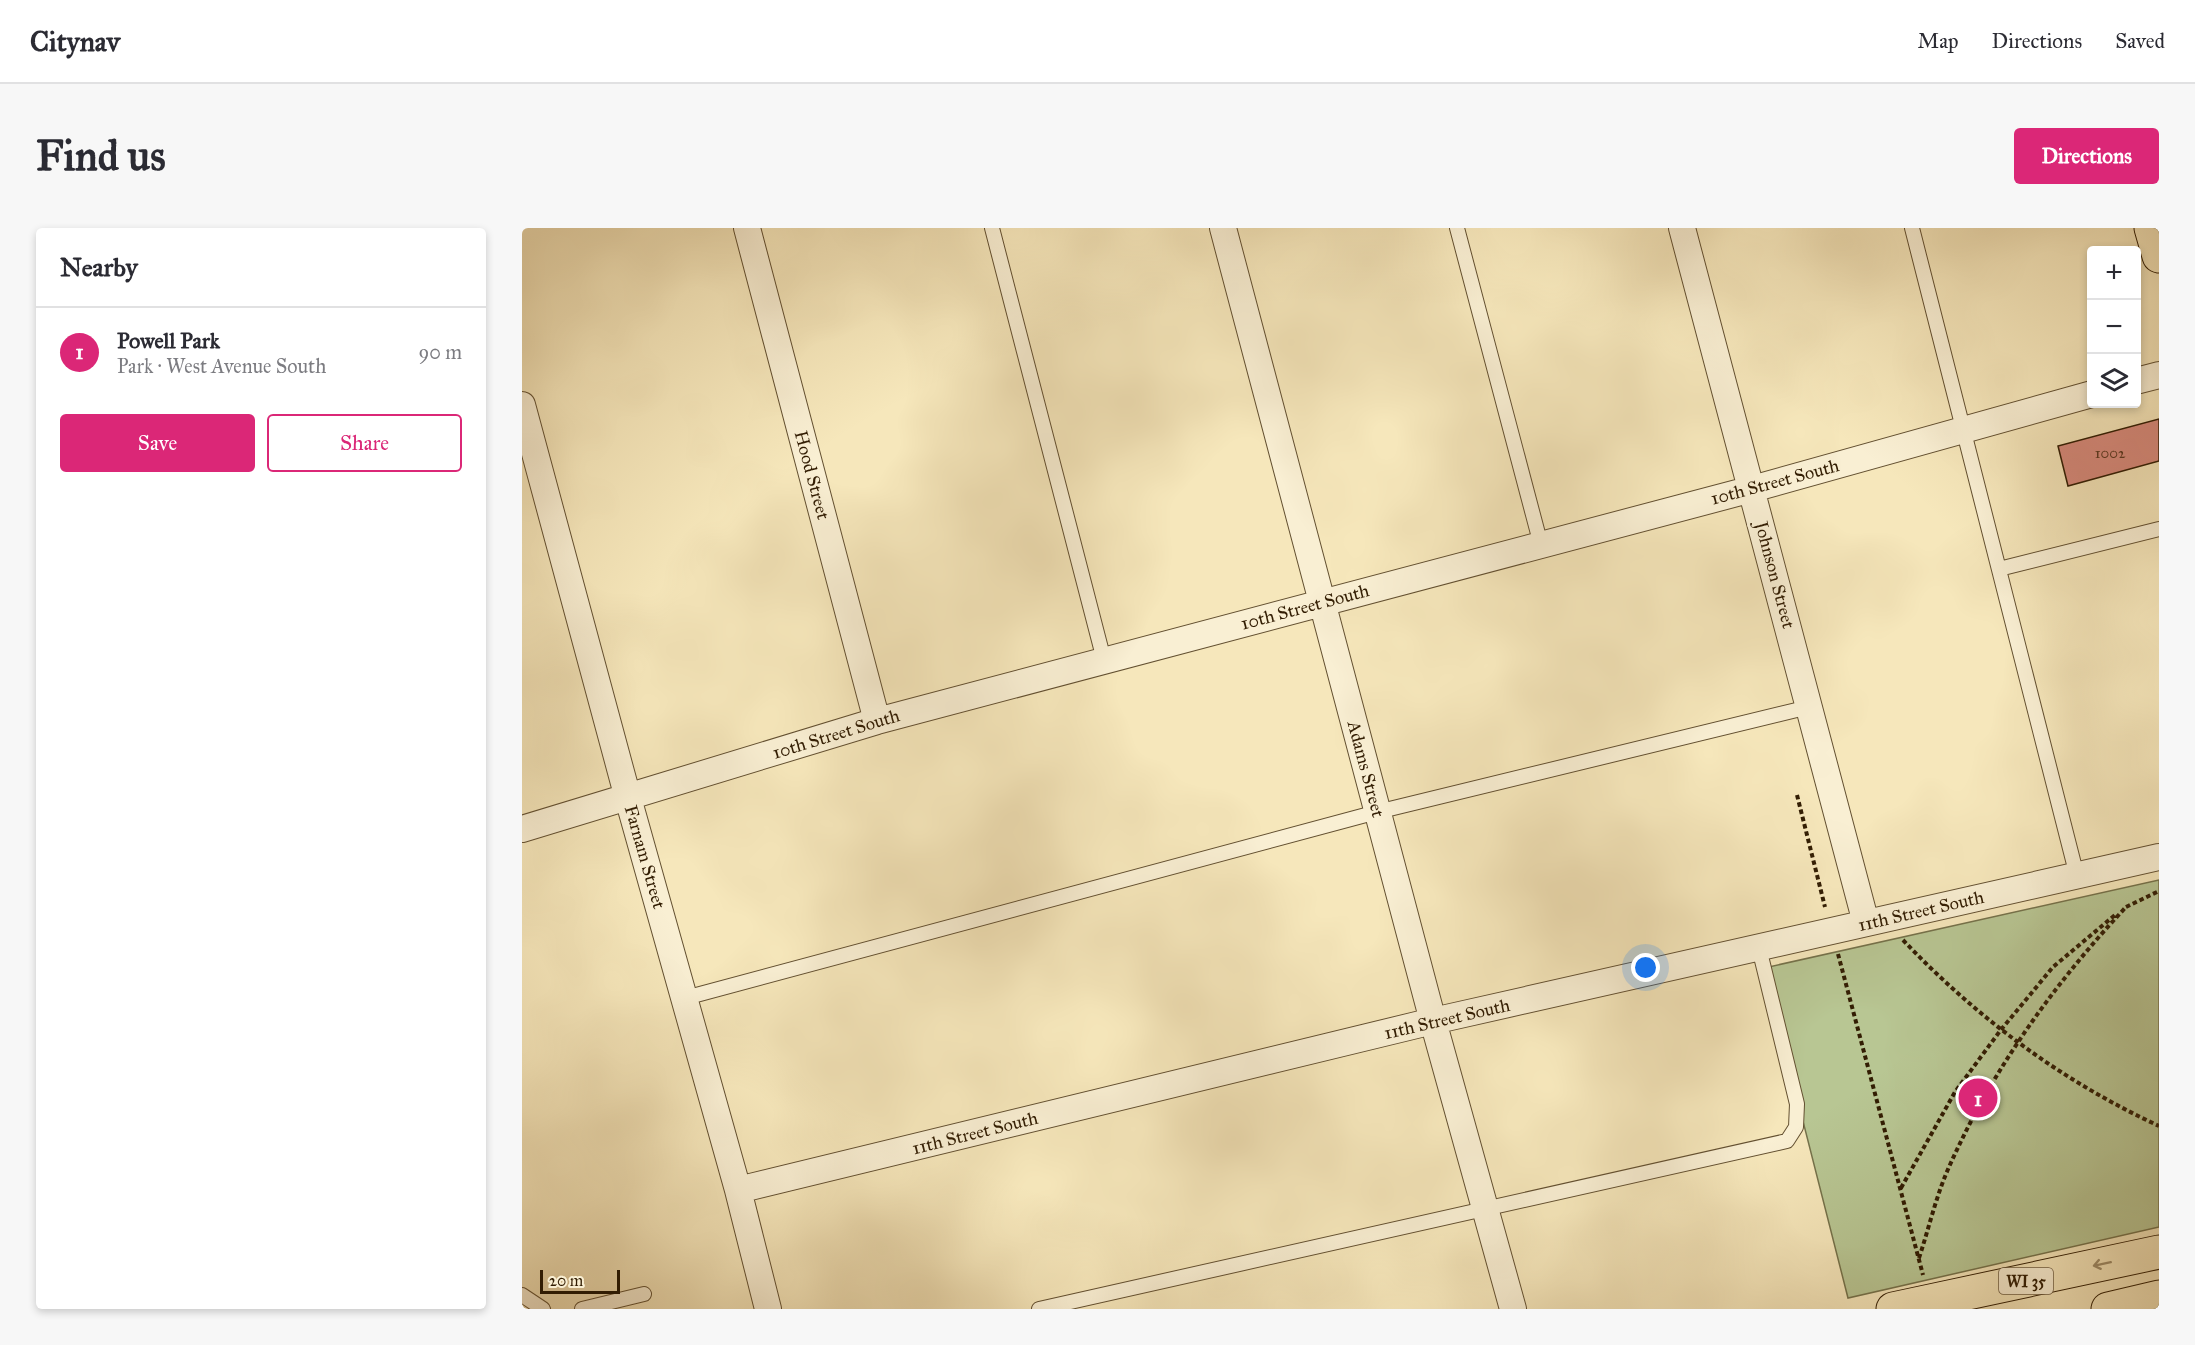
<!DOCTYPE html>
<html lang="en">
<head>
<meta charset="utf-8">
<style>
  :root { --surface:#fff; --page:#f7f7f7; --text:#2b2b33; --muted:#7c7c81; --line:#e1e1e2; --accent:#db2777 }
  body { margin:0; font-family:"IM FELL Great Primer",serif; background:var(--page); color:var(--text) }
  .controls { position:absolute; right:18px; top:18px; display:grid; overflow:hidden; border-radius:6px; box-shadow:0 3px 9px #0003 }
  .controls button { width:54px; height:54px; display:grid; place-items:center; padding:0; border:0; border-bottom:2px solid var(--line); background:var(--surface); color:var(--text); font:30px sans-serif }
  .scale { position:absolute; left:18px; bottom:15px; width:80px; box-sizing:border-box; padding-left:6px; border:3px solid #321d03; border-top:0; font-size:16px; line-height:21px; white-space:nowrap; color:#321d03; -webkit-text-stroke:4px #f9efd3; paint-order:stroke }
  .you { position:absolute; left:1124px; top:740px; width:21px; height:21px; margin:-15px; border:4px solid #fff; border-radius:50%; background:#1a73e8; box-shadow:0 0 0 9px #1a73e833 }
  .badge { display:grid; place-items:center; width:39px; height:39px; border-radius:50%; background:var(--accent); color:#fff; font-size:20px; font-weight:700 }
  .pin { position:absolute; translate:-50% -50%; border:3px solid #fff; box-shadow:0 2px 6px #0006 }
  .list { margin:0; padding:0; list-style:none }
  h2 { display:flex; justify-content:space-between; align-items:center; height:78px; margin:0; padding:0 24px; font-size:26px }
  h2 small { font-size:20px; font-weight:400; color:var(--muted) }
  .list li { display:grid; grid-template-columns:39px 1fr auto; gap:18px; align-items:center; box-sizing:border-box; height:90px; padding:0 24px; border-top:2px solid var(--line) }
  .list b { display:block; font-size:22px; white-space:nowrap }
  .list p { margin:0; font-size:20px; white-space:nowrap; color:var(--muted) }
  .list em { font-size:20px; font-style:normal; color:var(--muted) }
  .actions { display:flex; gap:12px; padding:18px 24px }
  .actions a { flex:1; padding:14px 0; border:2px solid var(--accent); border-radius:6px; text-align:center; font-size:21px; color:var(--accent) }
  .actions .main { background:var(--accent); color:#fff }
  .icon { flex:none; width:33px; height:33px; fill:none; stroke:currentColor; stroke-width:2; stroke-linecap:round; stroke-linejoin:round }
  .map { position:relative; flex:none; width:1637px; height:1081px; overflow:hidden; border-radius:6px }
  header { display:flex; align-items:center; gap:36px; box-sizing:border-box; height:84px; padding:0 30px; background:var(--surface); border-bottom:2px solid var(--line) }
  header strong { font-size:28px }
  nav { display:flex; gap:33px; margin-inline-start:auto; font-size:21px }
  .intro { display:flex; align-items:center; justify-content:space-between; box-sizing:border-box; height:144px; padding:0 36px }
  h1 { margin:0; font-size:42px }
  .button { padding:15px 27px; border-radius:6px; background:var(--accent); color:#fff; font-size:21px; font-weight:700 }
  main { display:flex; gap:36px; padding:0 36px }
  aside { flex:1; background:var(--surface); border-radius:6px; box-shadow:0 3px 9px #0003 }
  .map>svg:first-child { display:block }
  .green { fill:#b8c693; stroke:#75724b; stroke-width:1.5 }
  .building { fill:#d78a7c; stroke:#321d03; stroke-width:1.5 }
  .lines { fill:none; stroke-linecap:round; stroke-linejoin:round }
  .lane-casing { stroke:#635031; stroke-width:16 }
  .street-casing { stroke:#635031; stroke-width:28 }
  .primary-casing { stroke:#321d03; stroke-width:35 }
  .path { stroke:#321d03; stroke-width:4; stroke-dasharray:4.5 3; stroke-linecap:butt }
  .lane { stroke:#f9efd3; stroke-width:14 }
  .street { stroke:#f9efd3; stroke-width:26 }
  .primary { stroke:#f6e7bb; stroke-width:33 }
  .oneway { stroke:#9e8c68 }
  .labels { text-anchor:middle; stroke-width:6; stroke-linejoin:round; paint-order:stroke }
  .number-label { font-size:15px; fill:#5b3821 }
  .shield { fill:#f9efd3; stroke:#6e5c41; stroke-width:1.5 }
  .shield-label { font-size:16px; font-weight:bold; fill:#321d03 }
  .street-label { font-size:18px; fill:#321d03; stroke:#f9efd3 }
</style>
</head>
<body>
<header>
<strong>Citynav</strong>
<nav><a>Map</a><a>Directions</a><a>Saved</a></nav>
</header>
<div class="intro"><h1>Find us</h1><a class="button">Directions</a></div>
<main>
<aside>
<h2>Nearby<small></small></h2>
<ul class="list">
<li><span class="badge">1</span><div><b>Powell Park</b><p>Park · West Avenue South</p></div><em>90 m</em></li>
</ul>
<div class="actions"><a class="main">Save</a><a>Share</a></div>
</aside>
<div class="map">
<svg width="1637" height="1081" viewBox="0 0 1637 1081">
  <rect width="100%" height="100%" fill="#f6e7bb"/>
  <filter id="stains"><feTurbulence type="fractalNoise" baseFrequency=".00333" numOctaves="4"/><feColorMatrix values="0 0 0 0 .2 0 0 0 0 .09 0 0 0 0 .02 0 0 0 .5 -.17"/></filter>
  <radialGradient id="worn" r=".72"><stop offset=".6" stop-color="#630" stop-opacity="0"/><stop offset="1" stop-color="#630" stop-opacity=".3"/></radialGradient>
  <path class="green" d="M 1637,652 L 1637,999 L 1326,1070 L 1242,740 Z"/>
  <path class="building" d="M 1637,191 L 1637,233 L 1546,258 L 1536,218 Z"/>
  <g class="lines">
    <defs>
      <path id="lane" d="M 470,0 L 582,432
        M 935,0 L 1019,317
        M 1390,0 L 1555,648
        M 1477,341 L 1637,301
        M 163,770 L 855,584 L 1287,479
        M 0,1067 L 21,1081
        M 60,1081 L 122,1066
        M 517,1081 L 1265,913 L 1274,899 L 1275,876 L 1237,720"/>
      <path id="street" d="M 225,0 L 355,493
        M 701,0 L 911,793 L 991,1081
        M 1160,0 L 1344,695
        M 1614,153 L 1637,147
        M 0,177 L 106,570 L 216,962 L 246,1081
        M 0,601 L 355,493 L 1230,261 L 1570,166
        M 216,962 L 911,793 L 1637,629"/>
      <path id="primary" d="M 1629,0 L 1637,28
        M 1371,1081 L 1637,1024
        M 1586,1081 L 1637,1069"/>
    </defs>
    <use href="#lane" class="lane-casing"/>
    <use href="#street" class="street-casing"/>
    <use href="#primary" class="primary-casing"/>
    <path class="path" d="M 1275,567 L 1303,679
      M 1604,679 L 1637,663
      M 1381,712 C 1455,790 1540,853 1637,898
      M 1316,726 L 1401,1047
      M 1379,960 L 1433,864 L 1478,803 L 1531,739 L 1593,687
      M 1397,1030 C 1407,1000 1414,968 1427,939 C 1470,842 1532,756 1604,679"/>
    <use href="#lane" class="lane"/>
    <use href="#street" class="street"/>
    <use href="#primary" class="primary"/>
  </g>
  <defs><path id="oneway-shaft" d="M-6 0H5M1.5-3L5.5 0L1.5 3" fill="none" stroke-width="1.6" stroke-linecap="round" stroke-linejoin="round" transform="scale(1.5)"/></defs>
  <use class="oneway" href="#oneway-shaft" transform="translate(1580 1036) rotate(168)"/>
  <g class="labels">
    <g class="number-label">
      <text x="1588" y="230">1002</text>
    </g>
    <rect class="shield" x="1477" y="1040" width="54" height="26" rx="4.5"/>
    <g class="shield-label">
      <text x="1504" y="1059">WI 35</text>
    </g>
    <g class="street-label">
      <text transform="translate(290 247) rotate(75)" y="6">Hood Street</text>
      <text transform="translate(1253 254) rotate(-15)" y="6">10th Street South</text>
      <text transform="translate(1253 347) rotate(75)" y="6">Johnson Street</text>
      <text transform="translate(783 379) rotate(-15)" y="6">10th Street South</text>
      <text transform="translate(314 506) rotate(-17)" y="6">10th Street South</text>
      <text transform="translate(844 541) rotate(75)" y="6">Adams Street</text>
      <text transform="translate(123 629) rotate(74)" y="6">Farnam Street</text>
      <text transform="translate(1399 683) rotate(-13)" y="6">11th Street South</text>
      <text transform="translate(925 791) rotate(-13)" y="6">11th Street South</text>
      <text transform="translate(453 905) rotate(-14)" y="6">11th Street South</text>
    </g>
  </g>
  <rect width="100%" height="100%" filter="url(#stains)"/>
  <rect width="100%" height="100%" fill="url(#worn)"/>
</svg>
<div class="controls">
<button>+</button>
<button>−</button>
<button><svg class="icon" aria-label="layers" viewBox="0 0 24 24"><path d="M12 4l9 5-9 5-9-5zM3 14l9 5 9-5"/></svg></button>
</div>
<div class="scale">20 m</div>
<div class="you"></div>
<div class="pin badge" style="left:1456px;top:870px">1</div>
</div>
</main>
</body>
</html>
